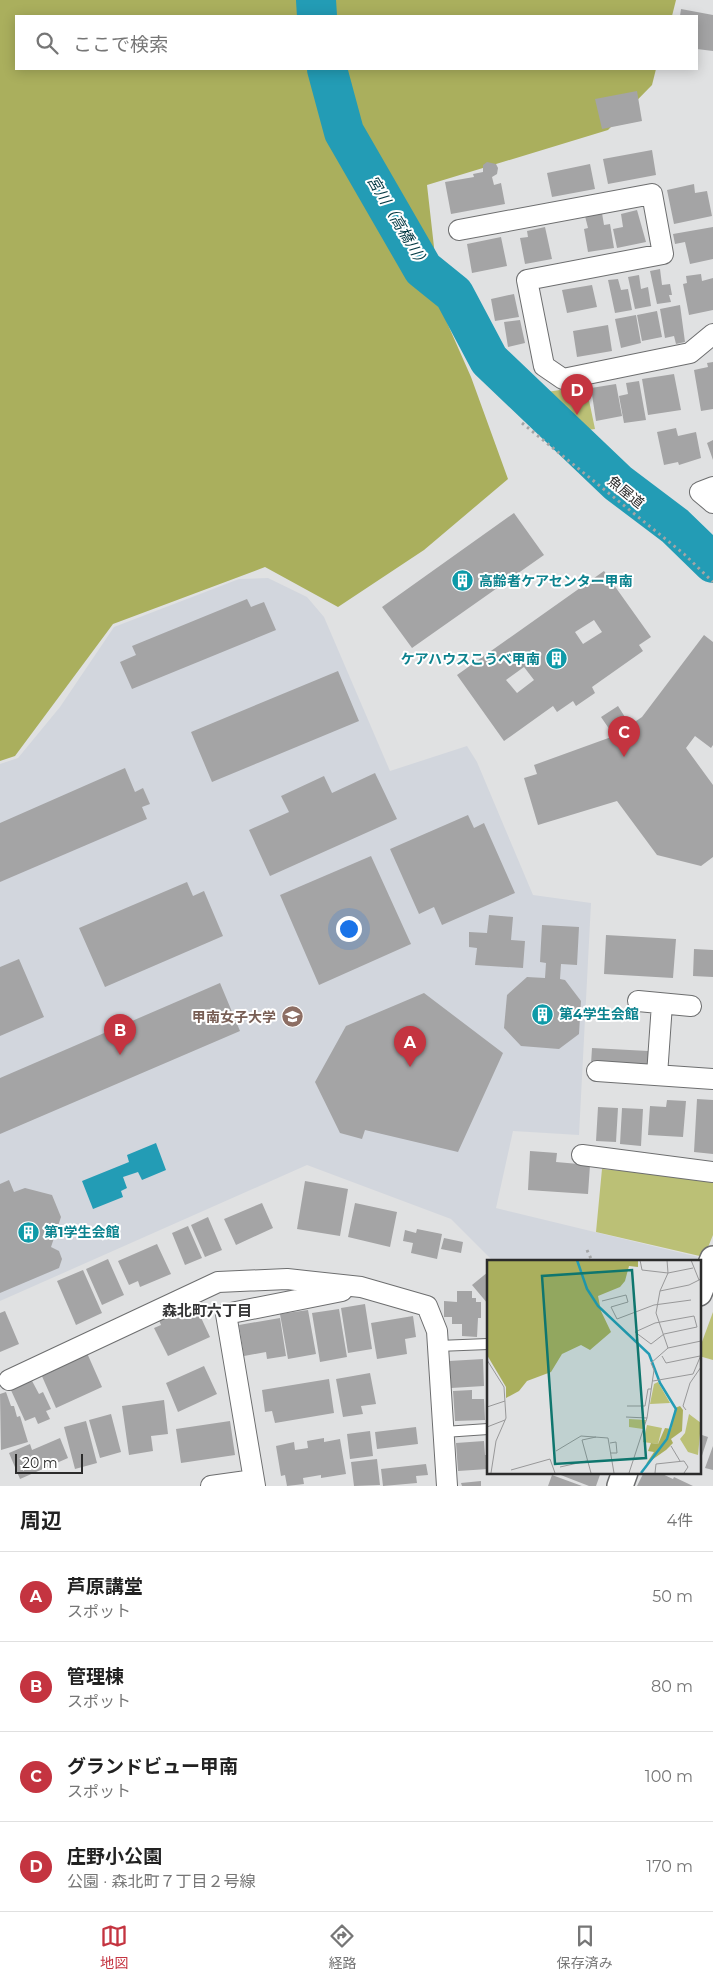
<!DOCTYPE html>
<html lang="ja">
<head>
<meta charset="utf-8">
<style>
  :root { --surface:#fff; --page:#f2f2f2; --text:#222; --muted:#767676; --line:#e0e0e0; --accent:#c43440 }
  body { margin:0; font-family:Montserrat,"Noto Sans JP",sans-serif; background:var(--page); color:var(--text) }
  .scale { position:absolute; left:15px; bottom:12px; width:68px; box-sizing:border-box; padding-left:5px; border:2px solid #2b2b2b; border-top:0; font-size:14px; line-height:18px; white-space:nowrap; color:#2b2b2b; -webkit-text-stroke:4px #fff; paint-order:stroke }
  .you { position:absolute; left:348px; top:928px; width:18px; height:18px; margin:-12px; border:4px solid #fff; border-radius:50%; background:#1a73e8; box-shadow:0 0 0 8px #1a73e833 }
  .badge { display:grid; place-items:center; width:32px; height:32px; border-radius:50%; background:var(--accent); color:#fff; font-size:16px; font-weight:700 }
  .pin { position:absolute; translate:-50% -41px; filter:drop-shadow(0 1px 2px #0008) }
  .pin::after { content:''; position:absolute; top:26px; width:18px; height:15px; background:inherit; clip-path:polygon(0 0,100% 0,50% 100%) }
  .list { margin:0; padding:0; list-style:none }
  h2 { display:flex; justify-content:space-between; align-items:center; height:65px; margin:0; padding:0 20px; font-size:21px }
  h2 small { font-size:16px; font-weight:400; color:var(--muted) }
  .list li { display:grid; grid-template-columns:32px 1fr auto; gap:15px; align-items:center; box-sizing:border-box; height:90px; padding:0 20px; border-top:1px solid var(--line) }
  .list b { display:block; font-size:19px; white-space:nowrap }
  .list p { margin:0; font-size:16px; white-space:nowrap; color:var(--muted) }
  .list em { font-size:16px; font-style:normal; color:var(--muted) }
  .icon { flex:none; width:28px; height:28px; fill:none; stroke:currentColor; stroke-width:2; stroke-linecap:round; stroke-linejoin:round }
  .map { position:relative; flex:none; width:713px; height:1486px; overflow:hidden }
  .search { position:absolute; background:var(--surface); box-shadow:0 2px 12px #0003; left:15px; right:15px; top:15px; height:55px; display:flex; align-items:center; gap:12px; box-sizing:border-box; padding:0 18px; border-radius:0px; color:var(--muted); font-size:19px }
  .sheet { height:425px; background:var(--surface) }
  nav { display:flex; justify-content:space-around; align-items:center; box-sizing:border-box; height:70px; border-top:1px solid var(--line); background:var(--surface); font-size:14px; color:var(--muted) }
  nav a { display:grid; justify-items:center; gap:2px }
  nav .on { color:var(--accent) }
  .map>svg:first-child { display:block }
  .built { fill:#d2d6dd }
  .green { fill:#bbc076 }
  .forest { fill:#aaaf5d }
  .water { fill:#239cb5 }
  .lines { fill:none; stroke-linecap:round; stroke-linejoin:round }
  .river { stroke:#239cb5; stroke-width:40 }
  .building { fill:#a4a4a5; fill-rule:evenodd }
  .service-casing { stroke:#6d6e6f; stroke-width:12 }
  .minor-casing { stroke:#6d6e6f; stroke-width:22 }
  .tertiary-casing { stroke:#6d6e6f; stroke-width:28 }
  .path { stroke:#a4a5a6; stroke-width:3; stroke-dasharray:2.5 4; stroke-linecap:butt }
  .service { stroke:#fff; stroke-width:10 }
  .minor { stroke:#fff; stroke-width:20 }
  .tertiary { stroke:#fff; stroke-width:25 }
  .labels { text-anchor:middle; stroke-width:4; stroke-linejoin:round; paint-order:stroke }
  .street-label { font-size:14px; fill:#2b2b2b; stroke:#fff }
  .culture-label { font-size:14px; font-weight:bold; fill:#0d838f; stroke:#fff; text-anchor:start }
  .education-label { font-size:14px; font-weight:bold; fill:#785e54; stroke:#fff; text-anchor:end }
  .water-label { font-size:15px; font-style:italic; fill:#033943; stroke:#fff }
  .neighbourhood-label { font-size:15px; font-weight:bold; fill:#353536; stroke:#fff }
  .inset-river { fill:none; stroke:#239cb5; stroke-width:2.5 }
  .inset-road { fill:none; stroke:#989899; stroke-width:1 }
  .view { fill:#0f766e; fill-opacity:0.15; stroke:#0f766e; stroke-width:2.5 }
  .inset-edge { fill:none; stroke:#2b2b2b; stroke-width:2.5 }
</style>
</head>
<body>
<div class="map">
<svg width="713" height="1486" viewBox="0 0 713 1486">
  <rect width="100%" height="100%" fill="#e0e1e2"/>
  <path class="built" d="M 268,578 L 307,597 L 324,617 L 390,771 L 467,746 L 477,762 L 533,895 L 591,903 L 579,1135 L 513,1131 L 496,1208 L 698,1257 L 697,1261 L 493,1261 L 451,1219 L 307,1165 L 0,1301 L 0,764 L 18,758 L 60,707 L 114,627 L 239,579 Z"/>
  <path class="green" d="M 586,386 L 595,429 L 579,431 L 549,402 L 547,392 Z
    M 602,1169 L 713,1179 L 713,1235 L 704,1257 L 596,1232 Z
    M 713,1312 L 713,1360 L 699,1356 L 699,1350 Z"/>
  <path class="forest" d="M 0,0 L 676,0 L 672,16 L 16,16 L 16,69 L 656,69 L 652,85 L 608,130 L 427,185 L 441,309 L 471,377 L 508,479 L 424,550 L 338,607 L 265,567 L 113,624 L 15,756 L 0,761 Z"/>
  <path class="water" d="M 156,1143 L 166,1170 L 142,1180 L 138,1172 L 123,1177 L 127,1188 L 121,1191 L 123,1197 L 93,1209 L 82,1181 L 129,1162 L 127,1155 Z"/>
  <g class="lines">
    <path class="river" d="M 316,0 L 317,16
      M 327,69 L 344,132 L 423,269 L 454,294 L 489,360 L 618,483 L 675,526 L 713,563"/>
  </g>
  <path class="building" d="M 681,9 L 713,15 L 713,51 L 697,49 L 697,16 L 680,16 Z
    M 637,91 L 642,121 L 602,129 L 595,99 Z
    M 652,150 L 656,175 L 608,184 L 603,159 Z
    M 487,162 L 496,164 L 498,168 L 497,174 L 492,177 L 494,185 L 501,183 L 505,204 L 451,214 L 445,182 L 474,177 L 473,174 L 483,172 L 483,165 Z
    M 590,164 L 595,189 L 552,197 L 547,173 Z
    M 694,184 L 695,193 L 707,191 L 712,216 L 674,224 L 667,190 Z
    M 637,210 L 646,242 L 617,248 L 613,229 L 623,227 L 621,214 Z
    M 602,213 L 604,225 L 610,224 L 614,248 L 588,252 L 584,229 L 588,228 L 585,216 Z
    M 545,227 L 552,259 L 525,264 L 520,238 L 528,237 L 527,231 Z
    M 713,227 L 713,259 L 690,264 L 685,242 L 675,244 L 673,234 Z
    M 501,237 L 507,266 L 472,273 L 467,244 Z
    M 660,269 L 662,285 L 670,284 L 672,295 L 669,295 L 671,302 L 657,304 L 650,271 Z
    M 701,274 L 702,281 L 713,278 L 713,310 L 689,315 L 683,284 L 687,283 L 686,276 Z
    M 639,275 L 641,289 L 648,287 L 651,306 L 635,309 L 628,277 Z
    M 618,279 L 621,290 L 628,289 L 632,310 L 615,313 L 608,280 Z
    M 592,285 L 597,307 L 567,313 L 562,290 Z
    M 514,294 L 519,317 L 495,321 L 491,299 Z
    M 680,305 L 685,342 L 676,344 L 674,336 L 665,338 L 660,309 Z
    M 657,311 L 662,337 L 642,341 L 637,315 Z
    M 636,315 L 641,343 L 621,348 L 615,319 Z
    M 520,320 L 525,343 L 508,347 L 504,322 Z
    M 608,325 L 612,351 L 577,357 L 573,331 Z
    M 713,362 L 713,409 L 701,411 L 694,370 L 708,367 L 707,363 Z
    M 674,374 L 681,410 L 648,415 L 642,379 Z
    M 639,381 L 646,420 L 624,423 L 619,396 L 628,394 L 626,383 Z
    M 616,384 L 622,416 L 596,421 L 591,388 Z
    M 676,428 L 678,436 L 696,432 L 701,458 L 679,465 L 678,462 L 664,465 L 657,432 Z
    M 713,440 L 713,460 L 707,443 Z
    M 514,513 L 544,555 L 412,648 L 382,607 Z
    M 604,571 L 651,637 L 639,645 L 643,651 L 592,687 L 595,693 L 576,706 L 573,701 L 557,712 L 553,706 L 504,741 L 457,675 ZM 594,620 L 602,632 L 583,644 L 575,632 ZM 524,667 L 534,680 L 517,693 L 506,680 Z
    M 247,599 L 251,607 L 264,602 L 276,630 L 132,689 L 120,662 L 136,655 L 132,646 Z
    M 704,635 L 713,642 L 713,745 L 711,748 L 695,736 L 686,748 L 713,785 L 713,857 L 701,866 L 657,855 L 617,801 L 538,825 L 524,778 L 537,774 L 534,765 L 614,736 L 601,717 L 618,706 L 630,725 L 642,717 Z
    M 338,671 L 359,721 L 212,782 L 191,732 Z
    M 125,768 L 135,792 L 143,788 L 150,804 L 142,807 L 147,819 L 0,882 L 0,823 Z
    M 375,773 L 397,819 L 270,876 L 249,830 L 289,812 L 281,796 L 324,776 L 332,793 Z
    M 468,815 L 474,828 L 484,823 L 515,893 L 442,925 L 434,907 L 419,914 L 390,849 Z
    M 371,856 L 411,944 L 319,985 L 280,895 Z
    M 187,882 L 193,896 L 204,891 L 223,936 L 105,987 L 79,928 Z
    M 489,915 L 513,917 L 511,940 L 525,941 L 523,968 L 475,965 L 477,948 L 469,947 L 469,932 L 487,933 Z
    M 542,925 L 579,927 L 577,965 L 561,964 L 560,979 L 565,980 L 581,1001 L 579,1034 L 559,1049 L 521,1046 L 504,1028 L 507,995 L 527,977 L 545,978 L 546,963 L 540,962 Z
    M 606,935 L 676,939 L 673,978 L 604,974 Z
    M 694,949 L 713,950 L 713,977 L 693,976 Z
    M 19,959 L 44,1017 L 0,1036 L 0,967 Z
    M 220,983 L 240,1031 L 0,1134 L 0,1078 Z
    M 424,993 L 503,1053 L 458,1152 L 365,1130 L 362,1139 L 340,1133 L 315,1082 L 346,1026 Z
    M 592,1048 L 648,1051 L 648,1068 L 591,1064 Z
    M 697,1099 L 713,1100 L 713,1154 L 694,1152 Z
    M 667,1100 L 686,1101 L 683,1137 L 648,1135 L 650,1106 L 666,1107 Z
    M 598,1107 L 618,1108 L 616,1142 L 596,1141 Z
    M 622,1108 L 643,1109 L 641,1146 L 620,1144 Z
    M 530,1151 L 557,1153 L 556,1162 L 590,1165 L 588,1194 L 528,1190 Z
    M 9,1180 L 14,1192 L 25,1188 L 52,1195 L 61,1217 L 51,1247 L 59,1251 L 62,1259 L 59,1268 L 0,1293 L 0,1184 Z
    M 305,1181 L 348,1189 L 340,1236 L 297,1229 Z
    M 262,1203 L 273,1228 L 236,1245 L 224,1219 Z
    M 355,1203 L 397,1212 L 390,1247 L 348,1237 Z
    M 208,1217 L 222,1250 L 205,1257 L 191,1225 Z
    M 188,1226 L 202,1258 L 185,1265 L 172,1233 Z
    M 417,1229 L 442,1234 L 437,1259 L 411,1253 L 413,1243 L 403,1241 L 405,1230 L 416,1233 Z
    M 444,1238 L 463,1242 L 461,1253 L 441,1249 Z
    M 157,1244 L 171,1274 L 140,1287 L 138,1281 L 129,1285 L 118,1261 Z
    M 108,1259 L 124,1295 L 102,1305 L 86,1269 Z
    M 83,1270 L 102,1313 L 76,1325 L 57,1281 Z
    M 488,1272 L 488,1304 L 472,1285 Z
    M 457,1291 L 472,1291 L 472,1298 L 476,1298 L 476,1302 L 481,1302 L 481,1318 L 478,1318 L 477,1337 L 462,1336 L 462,1324 L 452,1324 L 452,1317 L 444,1317 L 444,1301 L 457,1302 Z
    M 365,1304 L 372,1349 L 348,1353 L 341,1308 Z
    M 197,1309 L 210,1337 L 168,1356 L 154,1328 L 161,1325 L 158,1318 L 172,1312 L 175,1319 Z
    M 339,1309 L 347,1357 L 320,1362 L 312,1313 Z
    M 308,1310 L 316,1354 L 288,1359 L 280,1314 Z
    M 5,1311 L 19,1344 L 0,1352 L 0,1313 Z
    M 413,1316 L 416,1337 L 405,1339 L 407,1354 L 377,1359 L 371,1323 Z
    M 280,1318 L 286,1356 L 267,1359 L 266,1352 L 244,1356 L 239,1325 Z
    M 87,1353 L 102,1387 L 56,1408 L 41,1374 Z
    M 483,1359 L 484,1386 L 451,1388 L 449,1361 Z
    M 204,1366 L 217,1394 L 178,1412 L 166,1383 Z
    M 370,1373 L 376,1404 L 361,1406 L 363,1414 L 343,1417 L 336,1379 Z
    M 31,1379 L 39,1394 L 43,1392 L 51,1409 L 46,1411 L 50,1419 L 38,1424 L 35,1417 L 25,1421 L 10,1388 Z
    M 329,1379 L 334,1413 L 275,1423 L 272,1411 L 265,1412 L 262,1390 Z
    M 472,1390 L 472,1399 L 484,1399 L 485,1420 L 455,1421 L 453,1391 Z
    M 6,1392 L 11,1406 L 14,1406 L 17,1417 L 20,1416 L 28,1442 L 1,1450 L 0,1394 Z
    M 164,1400 L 168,1434 L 151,1436 L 153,1451 L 129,1455 L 122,1406 Z
    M 111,1414 L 121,1452 L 100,1458 L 89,1420 Z
    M 86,1421 L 97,1463 L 75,1469 L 64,1427 Z
    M 230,1421 L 235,1455 L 181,1463 L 176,1429 Z
    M 416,1427 L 418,1444 L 377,1449 L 375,1432 Z
    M 370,1431 L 373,1456 L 350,1459 L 347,1434 Z
    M 699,1434 L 708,1437 L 700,1462 L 699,1462 Z
    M 60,1438 L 68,1458 L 20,1479 L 9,1453 L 30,1444 L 32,1450 Z
    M 324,1438 L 324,1442 L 340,1439 L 346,1474 L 321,1478 L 321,1475 L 303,1478 L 304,1484 L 287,1486 L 285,1475 L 281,1476 L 276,1446 L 294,1442 L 295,1450 L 308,1448 L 307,1441 Z
    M 484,1441 L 485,1455 L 488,1455 L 488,1469 L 458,1471 L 456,1443 Z
    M 713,1446 L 713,1470 L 705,1468 Z
    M 377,1459 L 380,1485 L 354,1486 L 351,1462 Z
    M 426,1464 L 428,1475 L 416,1476 L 417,1483 L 383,1486 L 381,1469 Z
    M 553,1472 L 601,1472 L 596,1486 L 589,1486 Z
    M 644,1472 L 658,1472 L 673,1479 L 674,1477 L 693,1486 L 637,1486 Z
    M 552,1475 L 582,1486 L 548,1486 Z
    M 481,1481 L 481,1486 L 462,1486 L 461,1483 Z"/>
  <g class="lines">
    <defs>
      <path id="service" d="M 438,1346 L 488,1344
        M 444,1432 L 488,1429"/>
      <path id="minor" d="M 459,230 L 652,194 L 663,254 L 527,280 L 544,366 L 563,379 L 690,353 L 713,334
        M 713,487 L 700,492 L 713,503
        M 638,1001 L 691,1006
        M 597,1071 L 713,1079
        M 657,1075 L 662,1004
        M 582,1155 L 713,1172
        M 9,1380 L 218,1282 L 287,1279 L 361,1287 L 427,1306 L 437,1331 L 447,1486
        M 211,1486 L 254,1480
        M 255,1486 L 226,1314 L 342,1291"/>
      <path id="tertiary" d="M 699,1293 L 713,1259
        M 620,1486 L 625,1472"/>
    </defs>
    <use href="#service" class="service-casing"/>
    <use href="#minor" class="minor-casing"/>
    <use href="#tertiary" class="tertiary-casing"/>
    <path class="path" d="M 522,423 L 684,554 L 713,582
      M 587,1250 L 592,1261"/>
    <use href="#service" class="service"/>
    <use href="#minor" class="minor"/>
    <use href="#tertiary" class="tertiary"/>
  </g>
  <defs>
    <symbol id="building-disc" viewBox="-11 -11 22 22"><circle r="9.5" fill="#0f9aa8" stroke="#fff"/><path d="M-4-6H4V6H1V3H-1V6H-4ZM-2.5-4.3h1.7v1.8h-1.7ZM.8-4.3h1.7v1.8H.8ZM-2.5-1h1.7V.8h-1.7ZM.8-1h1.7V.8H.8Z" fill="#fff"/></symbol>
    <symbol id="university-disc" viewBox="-11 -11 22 22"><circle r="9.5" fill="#8d6e63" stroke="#fff"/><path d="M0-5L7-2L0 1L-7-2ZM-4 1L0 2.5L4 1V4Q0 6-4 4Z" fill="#fff"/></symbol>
  </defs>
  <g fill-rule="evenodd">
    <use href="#building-disc" x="450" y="568" width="25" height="25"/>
    <use href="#building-disc" x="544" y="646" width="25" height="25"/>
    <use href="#building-disc" x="530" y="1002" width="25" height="25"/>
    <use href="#university-disc" x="280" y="1004" width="25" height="25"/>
    <use href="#building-disc" x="16" y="1220" width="25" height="25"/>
  </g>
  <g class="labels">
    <g class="street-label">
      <text transform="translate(626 492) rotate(39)" y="5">魚屋道</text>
    </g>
    <g class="culture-label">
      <text x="479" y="586">高齢者ケアセンター甲南</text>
      <text x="540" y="664" text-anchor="end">ケアハウスこうべ甲南</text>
      <text x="559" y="1019">第4学生会館</text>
      <text x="44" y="1237">第1学生会館</text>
    </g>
    <g class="education-label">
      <text x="276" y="1022">甲南女子大学</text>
    </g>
    <g class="water-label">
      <text transform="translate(398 222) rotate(59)" y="5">宮川（高橋川）</text>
    </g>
    <g class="neighbourhood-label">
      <text x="207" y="1316">森北町六丁目</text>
    </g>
  </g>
  <g transform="translate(487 1260)">
    <rect width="214" height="214" fill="#e0e1e2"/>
    <path d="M 171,122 L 183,143 L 163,144 L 167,124 ZM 202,154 L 214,163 L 211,195 L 201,192 L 193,179 L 198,173 ZM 142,159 L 159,160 L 156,169 L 142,167 ZM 160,165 L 175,168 L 171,184 L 156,182 Z" fill="#bbc076"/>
    <path d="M 0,0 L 151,0 L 151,7 L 142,6 L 138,21 L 133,27 L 111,36 L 114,51 L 124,72 L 103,90 L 94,85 L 75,94 L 64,112 L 40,121 L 32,131 L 19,138 L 19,127 L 0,95 ZM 193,146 L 196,150 L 195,171 L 184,179 L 186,183 L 179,190 L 159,204 L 167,192 L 161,191 L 164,183 L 171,184 L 178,168 L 184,169 L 188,148 Z" fill="#aaaf5d"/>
    <path class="inset-river" d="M 90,0 L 100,29 L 111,46 L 162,94 L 173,123 L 189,149 L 180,179 L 154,213"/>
    <path class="inset-road" d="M 153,0 L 155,10 L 181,13 L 206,8M 204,0 L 212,20M 173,31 L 202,25 L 214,19M 115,41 L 139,35 L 141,42 L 124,47 L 130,59 L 167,45 L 204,40M 207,56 L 210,67 L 177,74 L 164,84 L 148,72 L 168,63 ZM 181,88 L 214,81M 175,96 L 179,103 L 213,96M 0,100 L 17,127 L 19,158 L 9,181 L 4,213M 166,121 L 206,114 L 214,95M 140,146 L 158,146 L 161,129 L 164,129M 0,147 L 18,141M 199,150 L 196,146 L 203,123 L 214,107M 139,157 L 160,158M 0,167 L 18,160M 123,183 L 129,182 L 130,193 L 124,193M 184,186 L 193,201M 69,191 L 94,176 L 121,178 L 127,213M 73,207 L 100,201M 24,210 L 63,199 L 68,213M 104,213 L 95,180 L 109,177M 142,213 L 160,158 L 167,110 L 164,103 L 181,88 L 169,53 L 173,31 L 181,13 L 180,0M 168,213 L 169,204 L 197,201 L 201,207 L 197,213"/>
    <path class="view" d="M 145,10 L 159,198 L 68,204 L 55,16 Z"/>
    <rect width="214" height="214" class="inset-edge"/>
  </g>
</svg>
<div class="scale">20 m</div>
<div class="you"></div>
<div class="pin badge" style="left:410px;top:1067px">A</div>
<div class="pin badge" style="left:120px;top:1055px">B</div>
<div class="pin badge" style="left:624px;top:757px">C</div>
<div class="pin badge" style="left:577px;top:415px">D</div>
<div class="search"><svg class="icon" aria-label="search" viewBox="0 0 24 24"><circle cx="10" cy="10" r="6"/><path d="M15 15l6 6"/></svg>ここで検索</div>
</div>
<section class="sheet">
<h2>周辺<small>4件</small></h2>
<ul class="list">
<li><span class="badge">A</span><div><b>芦原講堂</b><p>スポット</p></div><em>50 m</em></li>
<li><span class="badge">B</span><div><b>管理棟</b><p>スポット</p></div><em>80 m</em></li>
<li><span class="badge">C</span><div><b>グランドビュー甲南</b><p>スポット</p></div><em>100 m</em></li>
<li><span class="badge">D</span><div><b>庄野小公園</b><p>公園 · 森北町７丁目２号線</p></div><em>170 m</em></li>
</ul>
</section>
<nav>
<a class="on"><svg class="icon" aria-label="map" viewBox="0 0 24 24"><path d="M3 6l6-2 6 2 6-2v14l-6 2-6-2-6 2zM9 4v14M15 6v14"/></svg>地図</a>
<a><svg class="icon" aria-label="directions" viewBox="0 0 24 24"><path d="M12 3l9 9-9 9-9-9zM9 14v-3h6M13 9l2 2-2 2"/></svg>経路</a>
<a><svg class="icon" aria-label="saved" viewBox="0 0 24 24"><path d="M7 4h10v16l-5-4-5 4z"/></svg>保存済み</a>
</nav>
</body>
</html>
